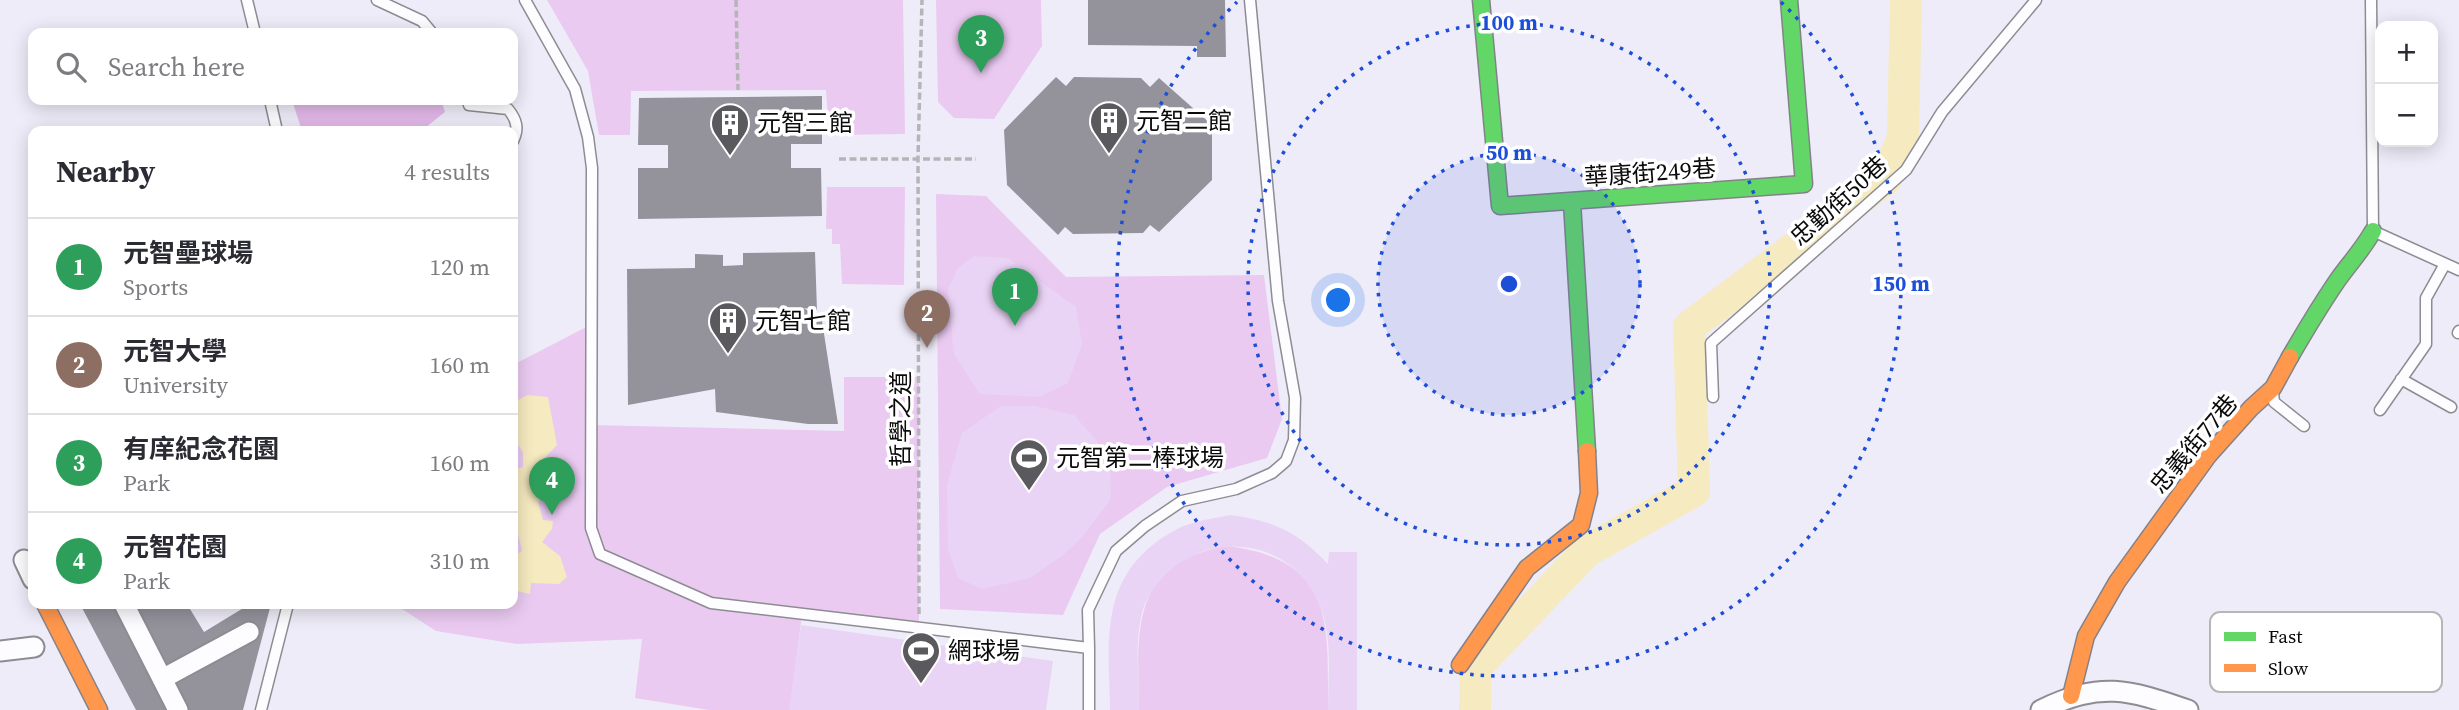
<!DOCTYPE html>
<html lang="en">
<head>
<meta charset="utf-8">
<style>
  :root { --surface:#fff; --page:#f2f2f3; --text:#2b2b33; --muted:#7c7c81; --line:#e1e1e2; --accent:#1a73e8 }
  body { margin:0; font-family:"Source Serif 4","Noto Sans TC",serif; background:var(--page); color:var(--text) }
  .controls { position:absolute; right:21px; top:21px; display:grid; overflow:hidden; border-radius:14px; box-shadow:0 4px 18px #0003 }
  .controls button { width:63px; height:63px; display:grid; place-items:center; padding:0; border:0; border-bottom:2px solid var(--line); background:var(--surface); color:var(--text); font:35px sans-serif }
  .you { position:absolute; left:1339px; top:301px; width:24px; height:24px; margin:-18px; border:5px solid #fff; border-radius:50%; background:#1a73e8; box-shadow:0 0 0 10px #1a73e833 }
  .badge { display:grid; place-items:center; width:46px; height:46px; border-radius:50%; background:var(--accent); color:#fff; font-size:23px; font-weight:700 }
  .pin { position:absolute; translate:-50% -58px; filter:drop-shadow(0 2px 4px #0008) }
  .pin::after { content:''; position:absolute; top:37px; width:24px; height:21px; background:inherit; clip-path:polygon(0 0,100% 0,50% 100%) }
  .list { margin:0; padding:0; list-style:none }
  h2 { display:flex; justify-content:space-between; align-items:center; height:91px; margin:0; padding:0 28px; font-size:30px }
  h2 small { font-size:23px; font-weight:400; color:var(--muted) }
  .list li { display:grid; grid-template-columns:46px 1fr auto; gap:21px; align-items:center; box-sizing:border-box; height:98px; padding:0 28px; border-top:2px solid var(--line) }
  .list b { display:block; font-size:26px; white-space:nowrap }
  .list p { margin:0; font-size:23px; white-space:nowrap; color:var(--muted) }
  .list em { font-size:23px; font-style:normal; color:var(--muted) }
  .icon { flex:none; width:38px; height:38px; fill:none; stroke:currentColor; stroke-width:2; stroke-linecap:round; stroke-linejoin:round }
  .map { position:relative; flex:none; width:2459px; height:710px; overflow:hidden }
  .search { position:absolute; background:var(--surface); box-shadow:0 4px 18px #0003; left:28px; top:28px; width:490px; height:77px; display:flex; align-items:center; gap:18px; box-sizing:border-box; padding:0 24px; border-radius:14px; color:var(--muted); font-size:26px }
  .panel { position:absolute; background:var(--surface); box-shadow:0 4px 18px #0003; left:28px; top:126px; width:490px; height:483px; border-radius:14px }
  .map>svg:first-child { display:block }
  .green { fill:#eacaf1 }
  .forest { fill:#e3b8e9 }
  .pitch { fill:#ead4f5 }
  .water { fill:#f6eac0 }
  .lines { fill:none; stroke-linecap:round; stroke-linejoin:round }
  .river { stroke:#f6eac0; stroke-width:32 }
  .building { fill:#94939c }
  .lane-casing { stroke:#8d8c92; stroke-width:13 }
  .street-casing { stroke:#8d8c92; stroke-width:23 }
  .fast-casing { stroke:#848288; stroke-width:19 }
  .slow-casing { stroke:#848288; stroke-width:19 }
  .path { stroke:#b5b5b7; stroke-width:3.5; stroke-dasharray:7 3.5; stroke-linecap:butt }
  .lane { stroke:#fdfcfe; stroke-width:10 }
  .street { stroke:#fdfcfe; stroke-width:19 }
  .fast { stroke:#63d668; stroke-width:16 }
  .slow { stroke:#ff974d; stroke-width:16 }
  .ring { fill:none; stroke:#1d4ed8; stroke-width:3.5; stroke-dasharray:3.5 7 }
  .labels { text-anchor:middle; stroke-width:7; stroke-linejoin:round; paint-order:stroke }
  .poi-label { font-size:24px; fill:#0a0a0a; stroke:#fff; text-anchor:start }
  .street-label { font-size:24px; fill:#0a0a0a; stroke:#fff }
  .key { fill:#fff; stroke:#b6b6b6; stroke-width:2 }
  .key-label { font-size:19px; fill:#0a0a0a }
  .centre { fill:#1d4ed8; stroke:#fff; stroke-width:3.5 }
  .ring-label { font-size:21px; text-anchor:middle; font-weight:bold; fill:#1d4ed8; stroke:#fff; stroke-width:7; stroke-linejoin:round; paint-order:stroke }
</style>
</head>
<body>
<div class="map">
<svg width="2459" height="710" viewBox="0 0 2459 710">
  <rect width="100%" height="100%" fill="#efecf9"/>
  <path class="green" d="M 547,0 L 903,0 L 905,134 L 829,135 L 826,90 L 631,91 L 630,135 L 599,135 L 588,71 Z
    M 936,0 L 1041,0 L 1042,46 L 994,119 L 954,118 L 938,102 Z
    M 827,187 L 905,187 L 904,285 L 842,284 L 840,244 L 832,244 L 832,229 L 826,229 Z
    M 936,194 L 986,196 L 1066,277 L 1264,275 L 1282,419 L 1267,458 L 1167,487 L 1100,534 L 1063,615 L 940,609 Z
    M 592,324 L 591,425 L 844,431 L 844,377 L 919,377 L 919,628 L 802,614 L 790,710 L 709,710 L 635,698 L 642,639 L 517,644 L 436,631 L 402,609 L 402,604 L 513,604 L 513,365 Z
    M 1228,546 C 1335,560 1328,623 1328,710 L 1139,710 C 1138,631 1129,562 1228,546 Z"/>
  <path class="forest" d="M 292,100 L 441,100 L 445,112 L 421,131 L 302,131 Z"/>
  <path class="pitch" d="M 974,256 L 1008,258 L 1076,307 L 1082,344 L 1068,383 L 1039,397 L 980,394 L 954,354 L 948,289 L 958,268 Z
    M 1001,406 L 1035,406 L 1074,415 L 1097,441 L 1110,468 L 1111,499 L 1083,536 L 1062,556 L 1030,578 L 982,589 L 958,578 L 948,549 L 947,485 L 962,433 Z
    M 1230,515 C 1274,521 1297,531 1328,564 L 1329,552 L 1357,552 L 1357,710 L 1328,710 C 1328,672 1334,629 1315,595 C 1285,539 1211,531 1166,574 C 1157,583 1147,597 1143,609 C 1134,641 1139,677 1139,710 L 1110,710 C 1109,646 1099,586 1155,543 C 1166,535 1180,526 1193,523 C 1205,519 1217,518 1230,515 Z
    M 801,625 L 1053,661 L 1046,710 L 789,710 Z"/>
  <path class="water" d="M 527,395 L 548,397 L 557,445 L 539,464 L 544,477 L 553,486 L 538,502 L 543,520 L 553,521 L 552,529 L 542,542 L 560,556 L 567,577 L 559,584 L 531,583 L 530,594 L 513,590 L 513,556 L 522,551 C 520,536 513,526 513,511 L 517,507 L 513,495 L 513,470 L 523,467 L 523,452 L 513,438 L 513,403 Z"/>
  <g class="lines">
    <path class="river" d="M 1475,710 L 1476,667 L 1587,551 L 1694,491 L 1689,327 L 1886,179 L 1903,137 L 1906,0"/>
  </g>
  <path class="building" d="M 1088,0 L 1225,0 L 1226,57 L 1197,57 L 1197,46 L 1088,45 Z
    M 1056,77 L 1066,86 L 1074,77 L 1141,78 L 1150,87 L 1159,78 L 1212,125 L 1212,180 L 1159,232 L 1150,225 L 1143,233 L 1073,234 L 1065,227 L 1058,235 L 1007,185 L 1004,130 Z
    M 822,96 L 822,144 L 791,144 L 791,168 L 821,168 L 822,216 L 638,219 L 638,168 L 668,168 L 668,145 L 638,145 L 639,98 Z
    M 815,252 L 817,310 L 804,308 L 822,321 L 838,424 L 808,424 L 716,412 L 715,389 L 628,405 L 627,269 L 695,268 L 695,254 L 723,255 L 723,266 L 743,265 L 743,253 Z
    M 80,604 L 187,604 L 204,632 L 250,604 L 271,604 L 243,710 L 136,710 Z"/>
  <g class="lines">
    <defs>
      <path id="lane" d="M 247,0 L 255,33
        M 377,0 L 422,21 L 432,33
        M 525,0 L 575,89 L 588,137 L 592,168 L 591,528 L 600,554 L 711,603 L 1089,648 L 1088,610 L 1116,551 L 1145,526 L 1182,501 L 1236,489 L 1272,473 L 1286,461 L 1294,440 L 1295,398 L 1278,301 L 1250,0
        M 2371,0 L 2373,231 L 2459,270
        M 270,100 L 277,131
        M 468,100 L 469,105 L 508,109 C 517,120 519,129 513,141
        M 2458,333 L 2459,331
        M 2401,379 L 2451,407
        M 2273,392 L 2274,402 L 2304,426
        M 1713,397 L 1711,343 L 1906,170 L 1942,112 L 2036,0
        M 2380,410 L 2426,344 L 2426,298 L 2445,264
        M 1089,648 L 1089,710
        M 261,710 L 288,604"/>
      <path id="street" d="M 24,560 L 33,579
        M 124,604 L 178,710
        M 0,651 L 34,647
        M 162,679 L 249,632
        M 2041,710 C 2101,681 2127,689 2188,710"/>
      <path id="fast" d="M 1481,0 L 1500,206 L 1804,184 L 1789,0
        M 1572,202 L 1587,451
        M 2290,357 C 2305,331 2320,306 2337,281 C 2349,264 2363,249 2373,231"/>
      <path id="slow" d="M 45,604 L 99,710
        M 1460,665 L 1527,568 L 1581,525 L 1589,493 L 1587,451
        M 2071,696 L 2086,636 L 2117,582 L 2208,456 L 2251,408 L 2273,388 L 2290,357"/>
    </defs>
    <use href="#lane" class="lane-casing"/>
    <use href="#street" class="street-casing"/>
    <use href="#fast" class="fast-casing"/>
    <use href="#slow" class="slow-casing"/>
    <path class="path" d="M 736,0 L 738,90
      M 839,159 L 976,159
      M 919,614 L 918,158 L 922,0"/>
    <use href="#lane" class="lane"/>
    <use href="#street" class="street"/>
    <use href="#fast" class="fast"/>
    <use href="#slow" class="slow"/>
  </g>
  <circle cx="1509" cy="284" r="131" fill="#1d4ed8" fill-opacity=".12"/>
  <g class="ring">
    <circle cx="1509" cy="284" r="131"/>
    <circle cx="1509" cy="284" r="261"/>
    <path d="M1781 2A392 392 0 1 1 1237 2"/>
  </g>
  <defs>
    <symbol id="building-pin" viewBox="-11 -11 22 30"><path d="M0 17L-7.5 6A9.5 9.5 0 1 1 7.5 6Z" fill="#5a595e" stroke="#fff"/><path d="M-4-6H4V6H1V3H-1V6H-4ZM-2.5-4.3h1.7v1.8h-1.7ZM.8-4.3h1.7v1.8H.8ZM-2.5-1h1.7V.8h-1.7ZM.8-1h1.7V.8H.8Z" fill="#fff"/></symbol>
    <symbol id="stadium-pin" viewBox="-11 -11 22 30"><path d="M0 17L-7.5 6A9.5 9.5 0 1 1 7.5 6Z" fill="#5a595e" stroke="#fff"/><path d="M0-5a6.5 5 0 1 0 0 10a6.5 5 0 1 0 0-10ZM-3.5-1.8h7v3.6h-7Z" fill="#fff"/></symbol>
  </defs>
  <g fill-rule="evenodd">
    <use href="#building-pin" x="1087" y="99" width="44" height="60"/>
    <use href="#building-pin" x="708" y="101" width="44" height="60"/>
    <use href="#building-pin" x="706" y="299" width="44" height="60"/>
    <use href="#stadium-pin" x="1007" y="436" width="44" height="60"/>
    <use href="#stadium-pin" x="899" y="629" width="44" height="60"/>
  </g>
  <g class="labels">
    <g class="poi-label">
      <text x="1136" y="129">元智二館</text>
      <text x="757" y="131">元智三館</text>
      <text x="755" y="329">元智七館</text>
      <text x="1056" y="466">元智第二棒球場</text>
      <text x="948" y="659">網球場</text>
    </g>
    <g class="street-label">
      <text transform="translate(1650 173) rotate(-4)" y="8">華康街249巷</text>
      <text transform="translate(1839 201) rotate(-42)" y="8">忠勤街50巷</text>
      <text transform="translate(901 419) rotate(-90)" y="8">哲學之道</text>
      <text transform="translate(2194 444) rotate(-50)" y="8">忠義街77巷</text>
    </g>
  </g>
  <rect x="2210" y="612" width="232" height="80" rx="10" class="key"/>
  <rect x="2224" y="632" width="32" height="9" fill="#63d668"/>
  <rect x="2224" y="664" width="32" height="8" fill="#ff974d"/>
  <g class="key-label">
    <text x="2268" y="643">Fast</text>
    <text x="2268" y="675">Slow</text>
  </g>
  <circle cx="1509" cy="284" r="10" class="centre"/>
  <g class="ring-label">
    <text x="1509" y="30">100 m</text>
    <text x="1509" y="160">50 m</text>
    <text x="1901" y="291">150 m</text>
  </g>
</svg>
<div class="controls">
<button>+</button>
<button>−</button>
</div>
<div class="you"></div>
<div class="pin badge" style="left:1015px;top:326px;background:#2e9e5b">1</div>
<div class="pin badge" style="left:927px;top:348px;background:#8d6e63">2</div>
<div class="pin badge" style="left:981px;top:73px;background:#2e9e5b">3</div>
<div class="pin badge" style="left:552px;top:515px;background:#2e9e5b">4</div>
<div class="search"><svg class="icon" aria-label="search" viewBox="0 0 24 24"><circle cx="10" cy="10" r="6"/><path d="M15 15l6 6"/></svg>Search here</div>
<section class="panel">
<h2>Nearby<small>4 results</small></h2>
<ul class="list">
<li><span class="badge" style="background:#2e9e5b">1</span><div><b>元智壘球場</b><p>Sports</p></div><em>120 m</em></li>
<li><span class="badge" style="background:#8d6e63">2</span><div><b>元智大學</b><p>University</p></div><em>160 m</em></li>
<li><span class="badge" style="background:#2e9e5b">3</span><div><b>有庠紀念花園</b><p>Park</p></div><em>160 m</em></li>
<li><span class="badge" style="background:#2e9e5b">4</span><div><b>元智花園</b><p>Park</p></div><em>310 m</em></li>
</ul>
</section>
</div>
</body>
</html>
